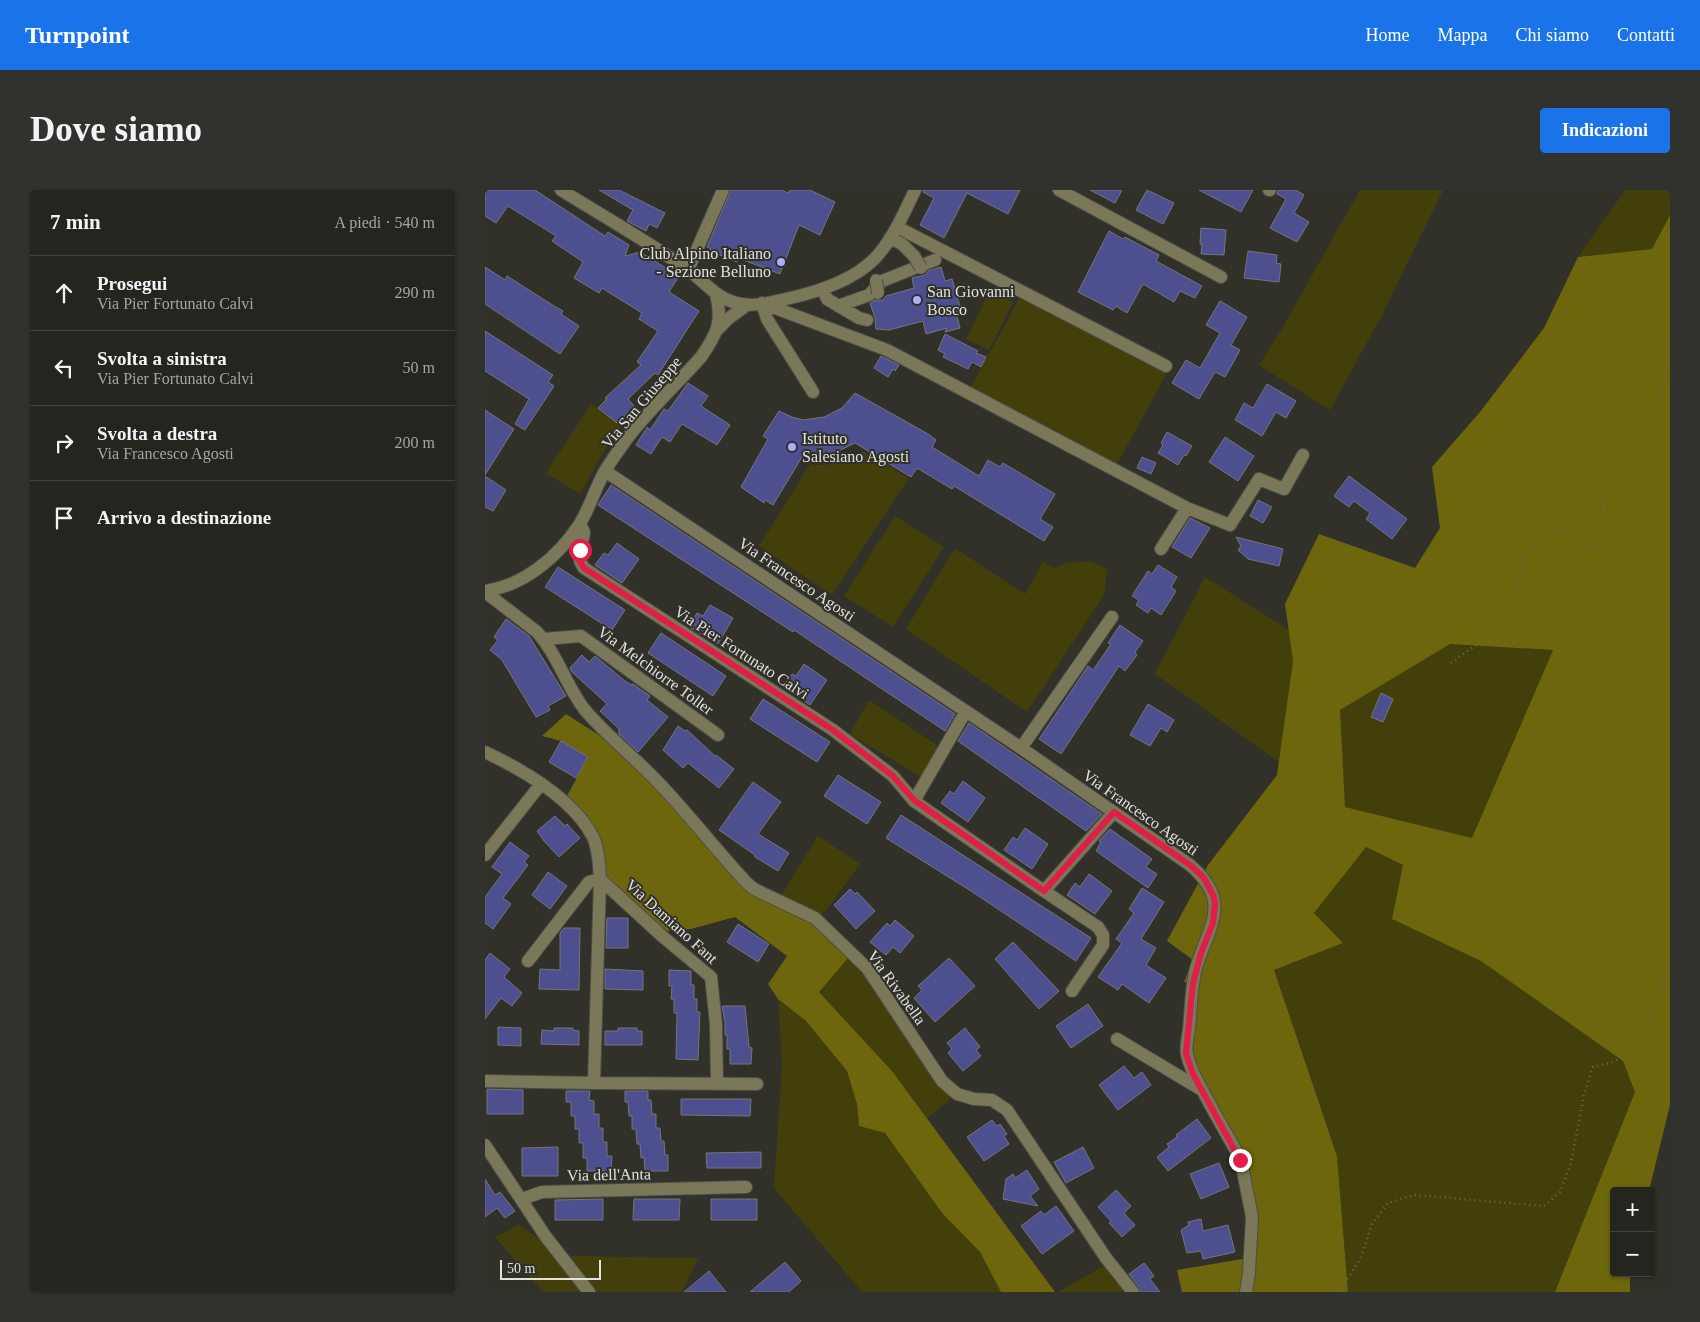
<!DOCTYPE html>
<html lang="it">
<head>
<meta charset="utf-8">
<style>
  :root { --surface:#252520; --page:#31312d; --text:#f1f3f6; --muted:#a3a5a5; --line:#42423e; --accent:#1a73e8 }
  body { margin:0; font-family:"Times New Roman",serif; background:var(--page); color:var(--text) }
  .controls { position:absolute; right:15px; bottom:15px; display:grid; overflow:hidden; border-radius:5px; box-shadow:0 1px 4px #0004 }
  .controls button { width:45px; height:45px; display:grid; place-items:center; padding:0; border:0; border-bottom:1px solid var(--line); background:var(--surface); color:var(--text); font:25px sans-serif }
  .scale { position:absolute; left:15px; bottom:12px; width:101px; box-sizing:border-box; padding-left:5px; border:2px solid #e1e1dd; border-top:0; font-size:14px; line-height:18px; white-space:nowrap; color:#e1e1dd; -webkit-text-stroke:4px #31312a; paint-order:stroke }
  .stop { position:absolute; width:15px; height:15px; margin:-11px; border:4px solid #e11d48; border-radius:50%; background:#fff }
  .stop.end { background:#e11d48; border-color:#fff; box-shadow:0 1px 5px #0008 }
  .list { margin:0; padding:0; list-style:none }
  h2 { display:flex; justify-content:space-between; align-items:center; height:65px; margin:0; padding:0 20px; font-size:21px }
  h2 small { font-size:16px; font-weight:400; color:var(--muted) }
  .list li { display:grid; grid-template-columns:32px 1fr auto; gap:15px; align-items:center; box-sizing:border-box; height:75px; padding:0 20px; border-top:1px solid var(--line) }
  .list b { display:block; font-size:19px; white-space:nowrap }
  .list p { margin:0; font-size:16px; white-space:nowrap; color:var(--muted) }
  .list em { font-size:16px; font-style:normal; color:var(--muted) }
  .icon { flex:none; width:28px; height:28px; fill:none; stroke:currentColor; stroke-width:2; stroke-linecap:round; stroke-linejoin:round }
  .map { position:relative; flex:none; width:1185px; height:1102px; overflow:hidden; border-radius:5px }
  header { display:flex; align-items:center; gap:30px; box-sizing:border-box; height:70px; padding:0 25px; background:var(--accent); color:#fff }
  header strong { font-size:24px }
  nav { display:flex; gap:28px; margin-inline-start:auto; font-size:18px }
  .intro { display:flex; align-items:center; justify-content:space-between; box-sizing:border-box; height:120px; padding:0 30px }
  h1 { margin:0; font-size:35px }
  .button { padding:12px 22px; border-radius:5px; background:var(--accent); color:#fff; font-size:18px; font-weight:700 }
  main { display:flex; gap:30px; padding:0 30px }
  aside { flex:1; background:var(--surface); border-radius:5px; box-shadow:0 1px 4px #0004 }
  .map>svg:first-child { display:block }
  .green { fill:#433f0b }
  .forest { fill:#6d660d; fill-rule:evenodd }
  .building { fill:#4d4f8e; stroke:#74757d }
  .lines { fill:none; stroke-linecap:round; stroke-linejoin:round }
  .minor-casing { stroke:#4d4d47; stroke-width:14 }
  .path { stroke:#686862; stroke-width:2.5; stroke-dasharray:1 4; stroke-linecap:butt }
  .minor { stroke:#7a7859; stroke-width:12 }
  .minor-bridge-casing { stroke:#4d4d47; stroke-width:14; stroke-linecap:butt }
  .minor-bridge { stroke:#7a7859; stroke-width:12 }
  .route { stroke:#e11d48; stroke-width:6 }
  .poi-dot { fill:#aab0fc; stroke:#31312a; stroke-width:2 }
  .labels { text-anchor:middle; stroke-width:4; stroke-linejoin:round; paint-order:stroke }
  .poi-label { font-size:16px; fill:#e1e1dd; stroke:#31312a; text-anchor:start }
  .street-label { font-size:16px; fill:#e1e1dd; stroke:#31312a }
</style>
</head>
<body>
<header>
<strong>Turnpoint</strong>
<nav><a>Home</a><a>Mappa</a><a>Chi siamo</a><a>Contatti</a></nav>
</header>
<div class="intro"><h1>Dove siamo</h1><a class="button">Indicazioni</a></div>
<main>
<aside>
<h2>7 min<small>A piedi · 540 m</small></h2>
<ul class="list">
<li><svg class="icon" aria-label="ahead" viewBox="0 0 24 24"><path d="M12 20V5M6 11l6-6 6 6"/></svg><div><b>Prosegui</b><p>Via Pier Fortunato Calvi</p></div><em>290 m</em></li>
<li><svg class="icon" aria-label="left" viewBox="0 0 24 24"><path d="M17 20v-9H6M10 6l-5 5 5 5"/></svg><div><b>Svolta a sinistra</b><p>Via Pier Fortunato Calvi</p></div><em>50 m</em></li>
<li><svg class="icon" aria-label="right" viewBox="0 0 24 24"><path d="M7 20v-9h11M14 6l5 5-5 5"/></svg><div><b>Svolta a destra</b><p>Via Francesco Agosti</p></div><em>200 m</em></li>
<li><svg class="icon" aria-label="arrive" viewBox="0 0 24 24"><path d="M6 21V4h12l-3 4 3 4H6"/></svg><div><b>Arrivo a destinazione</b></div></li>
</ul>
</aside>
<div class="map">
<svg width="1185" height="1102" viewBox="0 0 1185 1102">
  <rect width="100%" height="100%" fill="#31312a"/>
  <path class="green" d="M 875,0 L 958,0 L 897,125 L 845,220 L 774,175 L 799,135 Z
    M 1140,0 L 1185,0 L 1185,25 L 1167,59 L 1093,67 Z
    M 505,100 L 528,112 L 504,160 L 481,149 Z
    M 535,107 L 682,183 L 627,283 L 483,202 Z
    M 151,179 L 162,191 L 143,208 L 150,217 L 118,263 L 95,304 L 61,283 L 106,214 L 113,218 L 120,208 Z
    M 378,261 L 424,288 L 347,405 L 274,356 L 325,274 C 345,278 361,270 378,261 Z
    M 410,326 L 459,357 L 408,437 L 359,406 Z
    M 471,359 L 540,404 L 558,372 L 569,378 L 580,373 L 607,371 L 622,380 L 619,405 L 542,522 L 421,439 L 465,366 Z
    M 720,387 L 804,440 L 808,471 L 794,572 L 670,484 Z
    M 965,454 L 1068,460 L 987,648 L 860,617 L 854,520 Z
    M 384,510 L 458,559 L 439,589 L 365,544 Z
    M 333,646 L 375,674 L 331,734 L 294,709 Z
    M 880,657 L 918,675 L 907,729 L 996,771 L 1138,871 L 1151,902 L 1070,1102 L 863,1102 L 852,966 L 789,780 L 858,753 L 829,723 Z
    M 364,767 L 399,810 L 466,909 L 442,928 L 407,881 L 334,802 Z
    M 293,809 L 321,831 L 362,881 L 372,914 L 374,936 L 400,943 L 457,1023 L 495,1062 L 516,1102 L 377,1102 L 289,998 L 297,875 Z
    M 34,1035 L 82,1066 L 213,1068 L 197,1102 L 58,1102 L 10,1047 Z
    M 620,1075 L 649,1102 L 573,1102 Z"/>
  <path class="forest" d="M 1185,25 L 1185,915 L 1164,1001 L 1129,1001 L 1129,1083 L 1145,1083 L 1145,1102 L 1070,1102 L 1150,902 L 1138,871 L 996,771 L 907,729 L 918,675 L 881,657 L 829,723 L 858,753 L 789,780 L 852,966 L 863,1102 L 697,1102 L 692,1080 L 769,1067 L 758,967 L 704,874 L 708,793 L 699,792 L 708,770 L 682,751 L 723,675 L 792,585 L 808,471 L 800,414 L 834,344 L 930,378 L 955,338 L 947,277 L 995,222 L 1059,138 L 1093,67 L 1167,59 ZM 965,454 L 1068,460 L 987,648 L 860,617 L 855,520 Z
    M 81,524 L 117,547 L 173,597 L 209,642 L 251,685 L 331,733 L 364,767 L 334,802 L 407,881 L 570,1102 L 516,1102 L 495,1062 L 457,1023 L 400,943 L 374,936 L 372,914 L 362,881 L 321,831 L 293,809 L 283,794 L 302,766 L 250,727 L 206,739 L 168,742 L 108,681 L 109,640 L 82,606 L 103,567 L 76,551 L 57,546 Z"/>
  <path class="building" d="M 0,0 L 50,0 L 120,46 L 123,42 L 144,55 L 140,66 L 155,62 L 194,86 L 184,102 L 214,121 L 173,185 L 170,183 L 143,209 L 150,217 L 132,233 L 113,218 L 122,209 L 120,208 L 156,175 L 152,172 L 173,141 L 154,129 L 157,123 L 117,98 L 114,103 L 89,88 L 98,72 L 67,51 L 71,46 L 23,16 L 11,33 L 0,26 Z
    M 114,0 L 134,0 L 180,23 L 172,38 L 164,34 L 161,41 L 142,31 L 148,20 Z
    M 246,0 L 296,0 L 303,3 L 305,0 L 325,0 L 350,12 L 335,45 L 314,35 L 295,84 L 253,68 L 252,72 L 225,61 L 226,59 L 222,57 Z
    M 438,0 L 535,0 L 523,24 L 482,3 L 459,48 L 435,35 L 449,8 L 438,2 Z
    M 605,0 L 637,0 L 630,13 Z
    M 662,0 L 689,13 L 678,34 L 651,20 Z
    M 714,0 L 768,0 L 756,22 Z
    M 793,0 L 811,0 L 819,5 L 809,23 L 824,32 L 812,52 L 785,38 L 801,9 L 792,4 Z
    M 716,38 L 741,40 L 739,65 L 716,64 L 717,54 L 715,54 Z
    M 624,41 L 638,49 L 640,47 L 674,65 L 671,71 L 717,96 L 710,108 L 695,101 L 689,112 L 658,94 L 642,123 L 631,116 L 628,120 L 593,102 Z
    M 763,61 L 792,65 L 791,73 L 796,74 L 794,92 L 759,88 Z
    M 0,77 L 20,90 L 22,86 L 69,116 L 78,121 L 76,124 L 94,136 L 75,164 L 0,114 Z
    M 456,77 L 460,91 L 467,89 L 476,120 L 471,122 L 475,138 L 460,142 L 462,138 L 441,144 L 438,131 L 404,140 L 391,139 L 390,128 L 385,113 L 390,110 L 398,110 L 401,106 L 429,98 L 427,88 L 440,85 L 443,81 Z
    M 735,111 L 762,127 L 746,155 L 755,160 L 740,187 L 730,182 L 714,209 L 687,193 L 701,170 L 715,178 L 735,143 L 721,135 Z
    M 0,141 L 68,185 L 63,192 L 69,196 L 40,240 L 30,234 L 44,209 L 0,181 Z
    M 460,144 L 493,161 L 491,163 L 501,167 L 496,177 L 487,172 L 483,179 L 458,167 L 460,164 L 453,160 Z
    M 396,166 L 414,175 L 410,181 L 408,179 L 403,187 L 389,178 Z
    M 203,193 L 223,206 L 216,216 L 245,235 L 232,255 L 197,234 L 185,252 L 177,247 L 166,264 L 151,255 L 161,239 L 162,237 L 165,240 L 179,219 L 183,221 Z
    M 782,194 L 811,211 L 801,228 L 791,222 L 777,246 L 750,230 L 759,213 L 768,218 Z
    M 370,203 L 443,244 L 451,250 L 447,257 L 494,286 L 503,270 L 515,277 L 518,273 L 570,304 L 555,329 L 568,337 L 559,351 L 469,296 L 467,299 L 432,278 L 426,287 L 370,253 L 351,262 L 337,265 L 317,267 L 288,315 L 280,310 L 279,313 L 256,297 L 283,249 L 278,246 L 294,221 L 307,227 L 318,230 L 339,227 L 357,218 Z
    M 0,220 L 29,239 L 0,285 Z
    M 682,242 L 707,256 L 701,266 L 699,265 L 693,275 L 673,263 L 678,255 L 676,253 Z
    M 740,247 L 769,266 L 753,291 L 724,272 Z
    M 657,267 L 671,273 L 666,284 L 652,278 Z
    M 0,286 L 21,300 L 8,321 L 0,317 Z
    M 864,286 L 922,329 L 907,349 L 881,329 L 885,323 L 869,311 L 864,317 L 849,306 Z
    M 126,295 L 470,524 L 460,541 L 309,440 L 308,442 L 113,315 Z
    M 773,310 L 787,317 L 778,333 L 765,326 Z
    M 705,328 L 725,338 L 706,368 L 687,357 Z
    M 751,347 L 798,359 L 794,376 L 763,369 L 753,360 L 756,356 Z
    M 132,353 L 154,369 L 137,393 L 110,375 L 119,363 L 123,365 Z
    M 673,375 L 692,387 L 686,397 L 691,401 L 676,425 L 666,418 L 663,423 L 651,415 L 654,410 L 647,406 L 663,381 L 667,384 Z
    M 73,377 L 140,420 L 127,440 L 60,397 Z
    M 225,415 L 248,428 L 233,454 L 204,437 L 212,423 L 218,426 Z
    M 21,429 L 44,446 L 81,506 L 63,516 L 65,520 L 51,527 L 17,470 L 5,460 L 13,450 L 9,447 Z
    M 635,435 L 658,451 L 650,462 L 652,465 L 640,481 L 634,476 L 576,564 L 554,549 L 603,476 L 608,480 L 626,454 L 623,453 Z
    M 176,443 L 241,486 L 228,506 L 163,463 Z
    M 97,465 L 104,472 L 110,466 L 140,491 L 147,495 L 148,494 L 165,506 L 162,510 L 183,527 L 153,562 L 134,544 L 134,539 L 115,521 L 122,514 L 87,482 L 85,478 Z
    M 319,474 L 342,490 L 325,515 L 298,496 L 307,484 L 311,486 Z
    M 896,503 L 908,509 L 898,532 L 886,527 Z
    M 278,509 L 345,552 L 332,572 L 265,529 Z
    M 663,514 L 689,530 L 682,542 L 676,538 L 665,556 L 645,545 Z
    M 484,533 L 531,565 L 617,624 L 601,641 L 473,551 Z
    M 193,536 L 200,541 L 202,540 L 230,566 L 231,565 L 249,579 L 234,598 L 203,573 L 198,578 L 178,560 Z
    M 76,551 L 103,567 L 91,588 L 64,572 Z
    M 353,585 L 396,612 L 382,634 L 339,606 Z
    M 478,591 L 500,608 L 483,632 L 456,613 L 465,601 L 469,604 Z
    M 268,592 L 296,612 L 273,644 L 304,663 L 293,681 L 270,667 L 270,665 L 234,640 Z
    M 416,625 L 606,748 L 591,771 L 486,701 L 401,648 Z
    M 70,626 L 80,636 L 82,634 L 95,648 L 74,667 L 59,651 L 52,641 Z
    M 540,638 L 563,654 L 547,679 L 519,660 L 528,647 L 532,650 Z
    M 625,639 L 667,669 L 661,677 L 672,684 L 663,698 L 611,661 L 616,652 L 614,651 Z
    M 25,652 L 44,666 L 39,672 L 43,675 L 18,708 L 26,714 L 8,739 L 0,733 L 0,707 L 17,684 L 7,677 Z
    M 63,682 L 82,696 L 65,719 L 47,705 Z
    M 604,684 L 627,701 L 610,724 L 582,705 L 590,693 L 595,697 Z
    M 657,698 L 679,712 L 656,749 L 671,758 L 661,775 L 681,788 L 664,813 L 637,794 L 633,800 L 613,787 L 637,753 L 631,749 L 649,723 L 644,719 Z
    M 365,699 L 370,704 L 372,702 L 390,721 L 371,739 L 349,715 Z
    M 122,728 L 143,728 L 143,758 L 121,758 Z
    M 410,730 L 429,746 L 415,763 L 408,757 L 401,765 L 385,752 L 402,733 L 405,736 Z
    M 253,734 L 284,754 L 273,772 L 242,752 Z
    M 79,738 L 95,738 L 94,800 L 54,799 L 55,779 L 75,780 L 75,743 Z
    M 528,752 L 574,801 L 554,819 L 510,769 Z
    M 5,763 L 25,779 L 19,787 L 37,803 L 27,816 L 16,808 L 0,829 L 0,770 Z
    M 464,768 L 490,796 L 450,832 L 429,808 L 437,800 L 433,796 Z
    M 120,779 L 158,781 L 158,800 L 120,799 Z
    M 184,780 L 206,781 L 206,795 L 209,795 L 209,809 L 212,809 L 212,822 L 215,822 L 213,870 L 191,869 L 192,823 L 189,823 L 189,809 L 186,809 L 187,796 L 184,796 Z
    M 603,814 L 618,836 L 586,858 L 571,836 Z
    M 237,816 L 260,816 L 264,857 L 267,858 L 266,874 L 245,874 L 245,859 L 242,859 L 242,845 L 240,845 L 240,832 Z
    M 13,837 L 36,838 L 36,856 L 13,855 Z
    M 69,838 L 88,838 L 88,840 L 94,841 L 94,855 L 56,854 L 57,840 L 69,841 Z
    M 133,838 L 152,838 L 152,841 L 157,841 L 157,855 L 120,855 L 120,841 L 133,841 Z
    M 480,838 L 495,857 L 491,860 L 496,866 L 478,881 L 463,863 L 467,859 L 462,853 Z
    M 639,876 L 649,888 L 657,882 L 666,895 L 633,920 L 614,895 Z
    M 2,899 L 38,900 L 38,924 L 2,924 Z
    M 81,901 L 105,901 L 104,910 L 109,911 L 109,924 L 114,924 L 114,938 L 118,938 L 118,952 L 122,952 L 122,966 L 127,966 L 126,981 L 102,981 L 102,968 L 98,968 L 98,953 L 94,953 L 94,939 L 90,939 L 90,926 L 86,926 L 86,912 L 81,912 Z
    M 140,901 L 163,901 L 163,910 L 166,910 L 167,924 L 171,924 L 171,938 L 175,938 L 176,951 L 179,951 L 180,965 L 183,965 L 183,981 L 160,981 L 159,967 L 156,968 L 155,954 L 152,954 L 151,939 L 147,939 L 147,926 L 144,926 L 143,912 L 140,912 Z
    M 196,909 L 266,909 L 265,926 L 196,925 Z
    M 712,929 L 726,948 L 683,981 L 672,967 L 684,957 L 682,954 L 692,947 L 691,945 Z
    M 507,930 L 512,936 L 515,934 L 522,944 L 519,946 L 524,954 L 499,971 L 482,947 Z
    M 73,957 L 73,986 L 37,986 L 37,958 Z
    M 598,957 L 609,978 L 581,993 L 569,972 Z
    M 276,962 L 276,978 L 222,978 L 221,963 Z
    M 734,973 L 744,997 L 716,1009 L 705,984 Z
    M 542,980 L 554,999 L 545,1006 L 553,1016 L 518,1009 L 521,989 L 528,984 L 530,988 Z
    M 0,989 L 10,1005 L 15,1002 L 30,1021 L 20,1028 L 12,1018 L 0,1027 Z
    M 631,1000 L 646,1016 L 639,1023 L 650,1035 L 637,1047 L 624,1033 L 626,1031 L 613,1017 Z
    M 118,1009 L 118,1030 L 70,1030 L 70,1010 Z
    M 149,1009 L 195,1009 L 194,1030 L 148,1030 Z
    M 226,1009 L 272,1009 L 272,1030 L 226,1030 Z
    M 571,1016 L 589,1041 L 557,1064 L 536,1036 L 556,1021 L 559,1025 Z
    M 716,1029 L 718,1041 L 743,1035 L 750,1062 L 718,1069 L 716,1061 L 702,1063 L 696,1040 L 704,1035 L 703,1032 Z
    M 300,1072 L 316,1091 L 304,1102 L 265,1102 Z
    M 659,1073 L 669,1086 L 665,1089 L 675,1102 L 656,1102 L 654,1097 L 644,1084 Z
    M 224,1081 L 241,1102 L 199,1102 Z"/>
  <g class="lines">
    <defs>
      <path id="minor" d="M 76,0 C 118,26 162,51 202,79 C 218,90 229,106 248,112 C 265,118 284,113 301,109 C 333,102 377,88 397,60 C 411,42 420,21 430,0
        M 574,0 L 736,87
        M 784,0 L 785,0
        M 412,37 L 681,176
        M 405,48 L 417,54 L 429,66
        M 203,80 L 238,0
        M 338,99 L 342,109 L 374,128 L 382,130
        M 277,113 L 402,160 L 702,318 L 745,335 L 774,289 L 799,299 L 818,265
        M 277,113 L 282,129 L 328,202
        M 353,116 L 384,105 L 397,91 L 450,70
        M 232,140 L 244,128 L 262,115
        M 120,281 L 536,558 L 705,675 C 748,712 724,735 711,778 C 706,797 706,819 704,839 C 703,847 700,857 702,865 C 705,880 714,894 721,907 C 731,926 742,945 753,964 L 757,976 L 767,1027 L 764,1083 L 761,1102
        M 95,334 L 99,342 C 98,355 89,365 99,378 L 348,540 L 408,586 L 429,611 L 559,701 L 629,622
        M 676,359 L 702,318
        M 0,401 C 38,396 73,367 94,335 C 105,318 110,298 120,281 C 127,269 136,257 144,246 C 165,219 193,193 216,167 C 232,144 238,132 231,104
        M 0,402 L 52,442 C 73,465 81,496 100,520 C 120,544 149,567 171,590 C 203,623 231,660 262,693 L 269,699 L 330,728 L 382,778 L 457,891 L 472,904 L 489,909 L 507,910 L 522,920 L 621,1068 L 648,1102
        M 59,449 L 96,446 L 233,545
        M 536,558 L 627,427
        M 0,562 C 38,580 88,608 108,647 C 114,660 114,675 115,689 L 109,893 L 0,891
        M 429,611 L 481,521
        M 0,665 L 56,594
        M 115,689 L 177,746 L 226,787 L 231,834 L 232,893
        M 559,701 L 613,737 L 618,745 L 618,755 L 587,801
        M 43,771 L 104,692 L 115,689
        M 632,849 L 717,900
        M 109,893 L 272,894
        M 0,955 L 61,1047 L 104,1102
        M 37,1009 L 57,1002 L 261,997"/>
    </defs>
    <use href="#minor" class="minor-casing"/>
    <path class="path" d="M 1110,355 C 1114,338 1119,308 1127,294 C 1139,276 1158,260 1173,245 L 1173,210 L 1185,161
      M 966,473 L 1009,442 L 1031,406 L 1037,372 L 1056,344 L 1076,338 L 1110,355 L 1135,383 L 1169,414 L 1185,422
      M 855,1102 L 876,1067 L 887,1034 L 903,1013 L 929,1005 L 1059,1016 L 1075,1002 L 1086,973 L 1099,905 L 1108,877 L 1126,873 L 1149,860 L 1170,817 L 1185,778"/>
    <use href="#minor" class="minor"/>
    <defs>
      <path id="minor-bridge" d="M 429,66 L 436,78
        M 391,90 L 393,103"/>
    </defs>
    <use href="#minor-bridge" class="minor-bridge-casing"/>
    <use href="#minor-bridge" class="minor-bridge"/>
  </g>
  <g class="lines">
    <path class="route" d="M 95,360 L 94,370 L 99,378 L 348,540 L 408,586 L 429,610 L 559,701 L 629,622 L 705,675 L 719,688 L 728,705 L 730,713 L 728,733 L 716,763 L 708,793 L 701,863 L 708,884 L 755,970"/>
  </g>
  <g class="poi-dot">
    <circle cx="296" cy="72" r="5"/>
    <circle cx="432" cy="110" r="5"/>
    <circle cx="307" cy="257" r="5"/>
  </g>
  <g class="labels">
    <g class="poi-label">
      <text x="286" y="69" text-anchor="end">Club Alpino Italiano<tspan x="286" dy="18">- Sezione Belluno</tspan></text>
      <text x="442" y="107">San Giovanni<tspan x="442" dy="18">Bosco</tspan></text>
      <text x="317" y="254">Istituto<tspan x="317" dy="18">Salesiano Agosti</tspan></text>
    </g>
    <g class="street-label">
      <text transform="translate(156 212) rotate(-50)" y="6">Via San Giuseppe</text>
      <text transform="translate(312 389) rotate(34)" y="6">Via Francesco Agosti</text>
      <text transform="translate(257 462) rotate(33)" y="6">Via Pier Fortunato Calvi</text>
      <text transform="translate(171 480) rotate(36)" y="6">Via Melchiorre Toller</text>
      <text transform="translate(656 622) rotate(35)" y="6">Via Francesco Agosti</text>
      <text transform="translate(187 731) rotate(42)" y="6">Via Damiano Fant</text>
      <text transform="translate(412 797) rotate(54)" y="6">Via Rivabella</text>
      <text transform="translate(124 984) rotate(-1)" y="6">Via dell'Anta</text>
    </g>
  </g>
</svg>
<div class="controls">
<button>+</button>
<button>−</button>
</div>
<div class="scale">50 m</div>
<div class="stop" style="left:95px;top:360px"></div>
<div class="stop end" style="left:755px;top:970px"></div>
</div>
</main>
</body>
</html>
